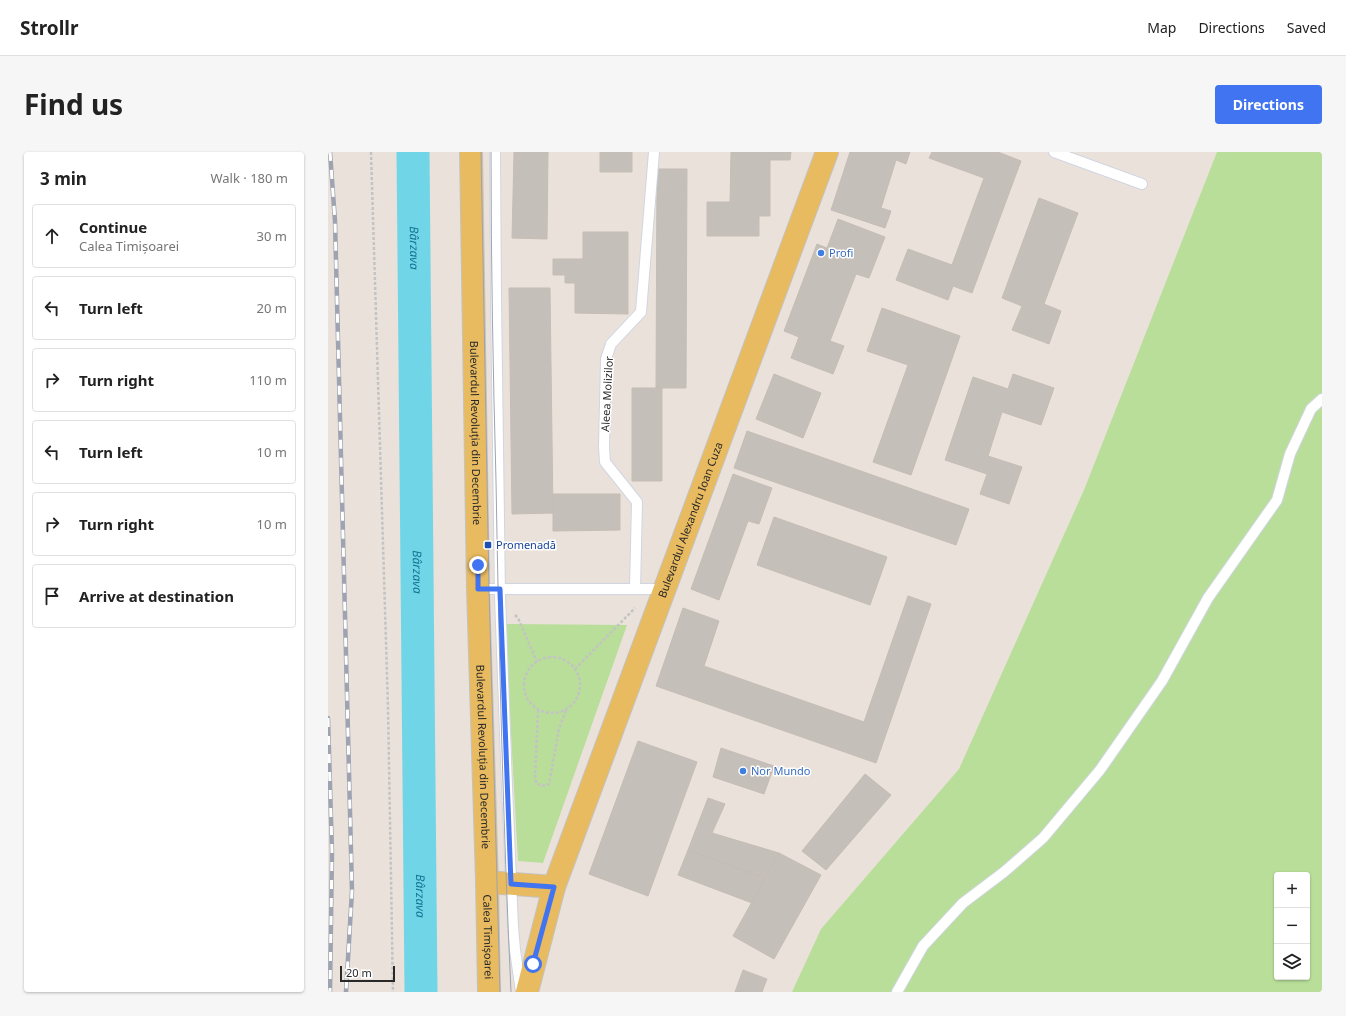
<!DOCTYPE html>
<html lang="en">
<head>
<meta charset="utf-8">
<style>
  :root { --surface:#fff; --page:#f6f6f6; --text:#222; --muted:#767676; --line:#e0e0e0; --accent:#4174f0 }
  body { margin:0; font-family:"Noto Sans",sans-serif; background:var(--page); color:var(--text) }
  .controls { position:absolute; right:12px; bottom:12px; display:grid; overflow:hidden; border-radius:4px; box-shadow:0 1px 3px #0004 }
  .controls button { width:36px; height:36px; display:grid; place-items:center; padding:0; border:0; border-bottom:1px solid var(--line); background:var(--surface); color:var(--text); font:20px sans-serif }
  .scale { position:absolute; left:12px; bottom:10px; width:55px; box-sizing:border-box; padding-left:4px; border:2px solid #282828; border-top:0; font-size:11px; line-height:14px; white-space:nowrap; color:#282828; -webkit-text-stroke:3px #fff; paint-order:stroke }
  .stop { position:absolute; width:12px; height:12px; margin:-9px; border:3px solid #4174f0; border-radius:50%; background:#fff }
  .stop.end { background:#4174f0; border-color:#fff; box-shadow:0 1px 4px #0008 }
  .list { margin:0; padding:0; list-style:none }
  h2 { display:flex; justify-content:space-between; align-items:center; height:52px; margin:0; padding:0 16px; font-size:17px }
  h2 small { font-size:13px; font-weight:400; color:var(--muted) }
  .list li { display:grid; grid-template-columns:26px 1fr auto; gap:12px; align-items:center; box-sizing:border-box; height:64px; margin:0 8px 8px; padding:0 8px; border:1px solid var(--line); border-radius:4px }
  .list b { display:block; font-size:15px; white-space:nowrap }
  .list p { margin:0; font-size:13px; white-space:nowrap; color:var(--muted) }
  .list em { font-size:13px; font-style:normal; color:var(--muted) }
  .icon { flex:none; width:22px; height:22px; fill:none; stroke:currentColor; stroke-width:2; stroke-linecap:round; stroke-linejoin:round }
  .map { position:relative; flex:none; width:994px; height:840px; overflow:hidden; border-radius:4px }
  header { display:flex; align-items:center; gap:24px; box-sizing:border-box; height:56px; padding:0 20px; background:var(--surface); border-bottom:1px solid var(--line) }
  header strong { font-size:19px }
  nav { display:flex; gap:22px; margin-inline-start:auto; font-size:14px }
  .intro { display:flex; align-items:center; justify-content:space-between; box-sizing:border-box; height:96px; padding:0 24px }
  h1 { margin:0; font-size:28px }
  .button { padding:10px 18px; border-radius:4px; background:var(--accent); color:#fff; font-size:14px; font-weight:700 }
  main { display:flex; gap:24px; padding:0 24px }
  aside { flex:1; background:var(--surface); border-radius:4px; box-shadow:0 1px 3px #0004 }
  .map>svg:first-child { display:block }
  .green { fill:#b8de99; fill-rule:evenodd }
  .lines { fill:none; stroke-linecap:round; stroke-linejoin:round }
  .river { stroke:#71d5e8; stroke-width:33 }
  .building { fill:#c5bfba; stroke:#c5bdb4 }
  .service-casing { stroke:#d0d5e1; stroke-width:12 }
  .primary-casing { stroke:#c3c3c3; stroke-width:24 }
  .path { stroke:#c3c3c3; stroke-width:2.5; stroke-dasharray:3 2; stroke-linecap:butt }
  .service { stroke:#fff; stroke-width:10 }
  .primary { stroke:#e9bb60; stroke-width:22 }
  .tram { stroke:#9ea3b2; stroke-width:1 }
  .rail-casing { stroke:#9ea3b2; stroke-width:4.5 }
  .rail { stroke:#fff; stroke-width:3; stroke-dasharray:9; stroke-linecap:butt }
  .route { stroke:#4174f0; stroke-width:5 }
  .shop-dot { fill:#3f7fe0; stroke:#fff; stroke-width:1.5 }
  .transit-dot { fill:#1a4fb4; stroke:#fff; stroke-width:1.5 }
  .labels { text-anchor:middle; stroke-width:3; stroke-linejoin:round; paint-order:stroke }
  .shop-label { font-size:11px; fill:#366cbe; stroke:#fff; text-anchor:start }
  .street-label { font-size:11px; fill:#282828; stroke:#fff }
  .transit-label { font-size:11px; fill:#164399; stroke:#fff; text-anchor:start }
  .water-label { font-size:12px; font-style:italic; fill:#147391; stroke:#fff }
</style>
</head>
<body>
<header>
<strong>Strollr</strong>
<nav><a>Map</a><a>Directions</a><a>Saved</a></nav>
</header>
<div class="intro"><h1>Find us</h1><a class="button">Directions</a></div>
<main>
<aside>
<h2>3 min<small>Walk · 180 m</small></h2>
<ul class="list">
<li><svg class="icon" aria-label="ahead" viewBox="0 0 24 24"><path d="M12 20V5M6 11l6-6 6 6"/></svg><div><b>Continue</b><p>Calea Timișoarei</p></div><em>30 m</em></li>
<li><svg class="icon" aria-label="left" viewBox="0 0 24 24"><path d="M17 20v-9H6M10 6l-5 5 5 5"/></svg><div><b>Turn left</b></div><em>20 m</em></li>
<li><svg class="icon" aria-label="right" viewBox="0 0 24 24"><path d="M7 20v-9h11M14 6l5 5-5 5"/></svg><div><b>Turn right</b></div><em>110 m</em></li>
<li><svg class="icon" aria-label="left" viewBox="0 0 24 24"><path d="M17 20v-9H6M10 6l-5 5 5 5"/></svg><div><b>Turn left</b></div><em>10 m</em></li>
<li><svg class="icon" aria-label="right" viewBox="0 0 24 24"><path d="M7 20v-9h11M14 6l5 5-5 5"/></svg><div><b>Turn right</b></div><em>10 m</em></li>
<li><svg class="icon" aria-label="arrive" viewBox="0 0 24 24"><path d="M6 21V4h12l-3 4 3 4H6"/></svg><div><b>Arrive at destination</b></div></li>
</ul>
</aside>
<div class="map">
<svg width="994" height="840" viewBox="0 0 994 840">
  <rect width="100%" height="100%" fill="#eae2da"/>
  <path class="green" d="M 889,0 L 994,0 L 994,840 L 464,840 L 493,777 L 631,617 L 756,338 ZM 949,723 L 979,723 L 979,825 L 949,825 Z
    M 177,472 L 299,473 L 215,711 L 190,709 Z"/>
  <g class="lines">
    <path class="river" id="s1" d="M 85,0 L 93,840"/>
  </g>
  <path class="building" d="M 186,0 L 220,0 L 219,87 L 184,86 Z
    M 272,0 L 304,0 L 304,20 L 272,20 Z
    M 403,0 L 463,0 L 462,8 L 442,8 L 442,64 L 431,64 L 431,84 L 379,84 L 379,50 L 402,50 Z
    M 522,0 L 582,0 L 578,12 L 568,8 L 553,56 L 563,59 L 557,76 L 503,58 Z
    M 604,0 L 670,0 L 693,9 L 644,141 L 625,134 L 620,148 L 568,128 L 580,97 L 624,113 L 656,26 L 601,6 Z
    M 329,17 L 359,17 L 358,236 L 328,236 Z
    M 711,46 L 750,61 L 716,152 L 733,159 L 721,192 L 684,178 L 694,154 L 674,146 Z
    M 510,67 L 557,85 L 541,126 L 528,122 L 502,189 L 516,194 L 505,222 L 463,206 L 471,185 L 456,179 L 489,92 L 499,96 Z
    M 255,80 L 300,80 L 300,162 L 247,161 L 247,131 L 237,131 L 237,123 L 225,123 L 225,107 L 255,107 Z
    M 181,136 L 222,136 L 225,361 L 184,362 Z
    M 554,156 L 632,184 L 583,323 L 545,310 L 580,213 L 539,199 Z
    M 446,222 L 493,241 L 475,286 L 428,267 Z
    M 685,222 L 726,236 L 713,273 L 674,260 L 660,304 L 694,315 L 681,352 L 652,342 L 659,322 L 617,308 L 645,225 L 680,237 Z
    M 304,236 L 334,236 L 334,329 L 304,329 Z
    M 419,279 L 641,357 L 628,393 L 406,316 Z
    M 405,322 L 444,336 L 431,372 L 420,369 L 391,448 L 363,437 Z
    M 225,342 L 292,342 L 292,378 L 225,379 Z
    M 446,365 L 559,405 L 542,453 L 429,413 Z
    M 580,444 L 603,452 L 548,611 L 328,534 L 355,456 L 391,469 L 376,514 L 536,570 Z
    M 310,589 L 369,610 L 320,744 L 261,722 Z
    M 393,596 L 446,614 L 436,642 L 385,625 Z
    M 537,622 L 563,643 L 498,718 L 474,699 Z
    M 380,646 L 397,652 L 384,681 L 451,701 L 437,726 L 360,698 Z
    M 360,698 L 437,726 L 424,751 L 350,723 Z
    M 451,701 L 493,723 L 446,807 L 405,784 Z
    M 415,818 L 439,827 L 434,840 L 407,840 Z"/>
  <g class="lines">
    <defs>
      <path id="service" d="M 167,0 L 168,146 L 172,444 L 179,635 L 185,775 L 187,798 L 193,840
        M 726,0 L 814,32
        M 150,437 L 336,437
        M 307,437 L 309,350 L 277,310 L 276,295 L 278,207 L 283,192 L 313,160 L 326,0
        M 569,840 L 595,794 L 635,751 L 676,720 L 715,686 L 772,618 L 834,529 L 880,446 L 949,348 L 962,302 L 983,257 L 994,247"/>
      <g id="primary">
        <path id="s2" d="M 143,0 L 150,437 L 159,730 L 161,840"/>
        <path d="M 159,730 L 226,735"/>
        <path id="s3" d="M 199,840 L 226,735 L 499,0"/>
      </g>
    </defs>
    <use href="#service" class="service-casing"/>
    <use href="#primary" class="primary-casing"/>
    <path class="path" d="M 43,0 L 60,555 L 65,840
      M 187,463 L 190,466 L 209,510
      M196 533a28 28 0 1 1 56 0a28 28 0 1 1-56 0Z
      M 247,517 L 307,456
      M 210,558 L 207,623 L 208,631 L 214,634 L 221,632 L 231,577 L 238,558"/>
    <use href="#service" class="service"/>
    <use href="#primary" class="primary"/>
    <path class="tram" d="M 153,0 L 161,437 L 172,840
      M 163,0 C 163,110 165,220 168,329 C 171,500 175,670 183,840"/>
    <defs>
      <path id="rail" d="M 2,0 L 7,69 L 24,739 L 18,840
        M 0,566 L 4,700 L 2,840"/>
    </defs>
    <use href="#rail" class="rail-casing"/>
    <use href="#rail" class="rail"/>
  </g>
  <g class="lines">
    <path class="route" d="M 150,413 L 150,437 L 172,437 L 183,732 L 226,735 L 205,812"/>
  </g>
  <g class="shop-dot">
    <circle cx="493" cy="101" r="4"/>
    <circle cx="415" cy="619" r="4"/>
  </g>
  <rect class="transit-dot" x="156" y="389" width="8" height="8" rx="2"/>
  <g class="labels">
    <g class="shop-label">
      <text x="501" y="105">Profi</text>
      <text x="423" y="623">Nor Mundo</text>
    </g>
    <g class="street-label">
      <text transform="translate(279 242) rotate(-87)" y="4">Aleea Molizilor</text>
      <text dy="4" stroke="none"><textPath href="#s2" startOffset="281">Bulevardul Revoluția din Decembrie</textPath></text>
      <text dy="4" stroke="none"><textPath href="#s3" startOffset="500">Bulevardul Alexandru Ioan Cuza</textPath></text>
      <text dy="4" stroke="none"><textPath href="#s2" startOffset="605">Bulevardul Revoluția din Decembrie</textPath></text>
      <text dy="4" stroke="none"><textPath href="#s2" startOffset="785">Calea Timișoarei</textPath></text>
    </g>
    <g class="transit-label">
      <text x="168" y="397">Promenadă</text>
    </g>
    <g class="water-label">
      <text dy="4" stroke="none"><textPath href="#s1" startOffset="96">Bârzava</textPath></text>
      <text dy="4" stroke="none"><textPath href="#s1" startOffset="420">Bârzava</textPath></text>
      <text dy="4" stroke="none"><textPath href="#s1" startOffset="744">Bârzava</textPath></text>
    </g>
  </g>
</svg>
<div class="controls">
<button>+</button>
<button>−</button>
<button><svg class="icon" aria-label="layers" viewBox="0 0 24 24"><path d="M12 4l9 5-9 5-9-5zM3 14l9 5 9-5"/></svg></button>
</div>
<div class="scale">20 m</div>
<div class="stop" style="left:205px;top:812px"></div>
<div class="stop end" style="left:150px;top:413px"></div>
</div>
</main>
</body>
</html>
